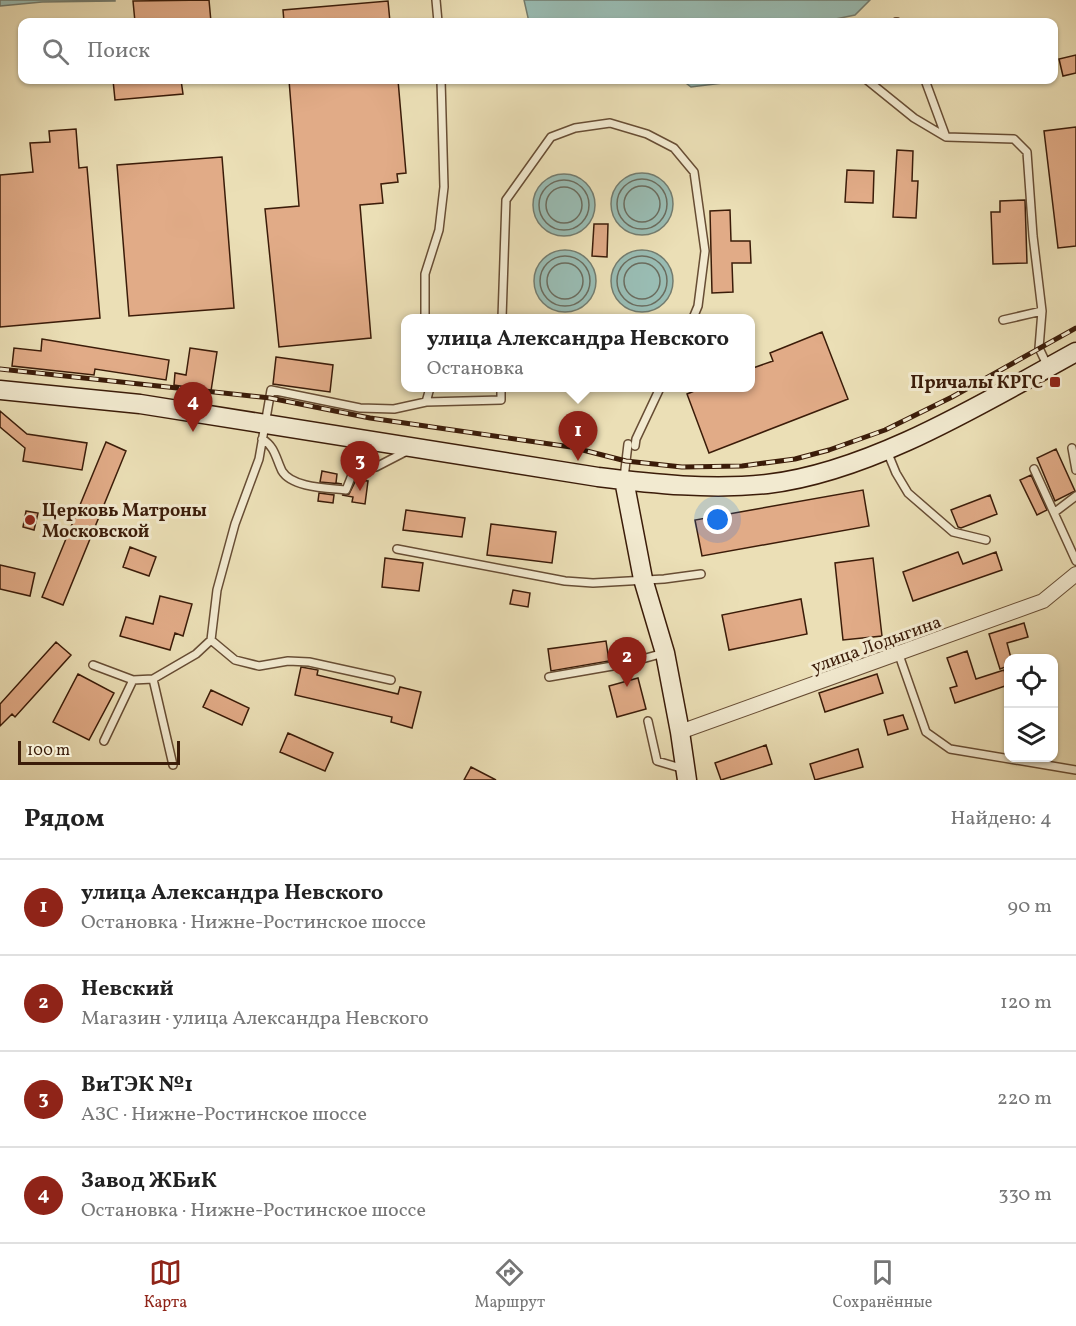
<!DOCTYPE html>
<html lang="ru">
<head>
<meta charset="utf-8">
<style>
  :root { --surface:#fff; --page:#f2f2f2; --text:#222; --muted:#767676; --line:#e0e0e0; --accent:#8f2418 }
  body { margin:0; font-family:Vollkorn,serif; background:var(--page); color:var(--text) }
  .controls { position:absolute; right:18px; bottom:18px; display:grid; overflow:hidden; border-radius:12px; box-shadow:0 2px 4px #0004 }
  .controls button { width:54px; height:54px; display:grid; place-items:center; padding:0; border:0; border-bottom:2px solid var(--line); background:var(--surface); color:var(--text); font:30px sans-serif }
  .scale { position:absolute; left:18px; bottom:15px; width:162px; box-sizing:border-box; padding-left:6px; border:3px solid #3b1c09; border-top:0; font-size:16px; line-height:21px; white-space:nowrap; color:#3b1c09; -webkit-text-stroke:4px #f2ead0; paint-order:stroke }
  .you { position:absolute; left:718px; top:520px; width:21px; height:21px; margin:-15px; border:4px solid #fff; border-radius:50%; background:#1a73e8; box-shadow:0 0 0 9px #1a73e833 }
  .badge { display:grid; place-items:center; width:39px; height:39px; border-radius:50%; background:var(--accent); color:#fff; font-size:20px; font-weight:700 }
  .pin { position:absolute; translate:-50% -50px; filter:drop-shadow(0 2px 3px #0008) }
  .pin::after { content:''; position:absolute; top:32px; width:21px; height:18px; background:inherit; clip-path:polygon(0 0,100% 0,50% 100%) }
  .popup { position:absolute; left:401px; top:314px; width:354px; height:78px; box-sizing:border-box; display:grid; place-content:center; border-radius:12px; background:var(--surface); filter:drop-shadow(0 2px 4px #0005); font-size:20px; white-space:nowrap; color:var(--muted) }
  .popup b { font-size:22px; color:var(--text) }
  .popup::after { content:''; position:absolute; left:50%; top:100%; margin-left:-12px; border:12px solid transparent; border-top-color:var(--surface) }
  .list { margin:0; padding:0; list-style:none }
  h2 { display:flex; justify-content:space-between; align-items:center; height:78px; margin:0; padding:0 24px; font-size:26px }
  h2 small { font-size:20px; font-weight:400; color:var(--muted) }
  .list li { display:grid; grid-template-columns:39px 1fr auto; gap:18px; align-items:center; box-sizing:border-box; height:96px; padding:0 24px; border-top:2px solid var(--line) }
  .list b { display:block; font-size:22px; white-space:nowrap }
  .list p { margin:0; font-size:20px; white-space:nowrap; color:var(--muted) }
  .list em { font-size:20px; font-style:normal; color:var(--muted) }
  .icon { flex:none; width:33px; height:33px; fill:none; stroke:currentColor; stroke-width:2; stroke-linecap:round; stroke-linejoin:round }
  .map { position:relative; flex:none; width:1076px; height:780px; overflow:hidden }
  .search { position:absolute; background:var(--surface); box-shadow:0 2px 4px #0004; left:18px; right:18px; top:18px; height:66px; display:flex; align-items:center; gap:15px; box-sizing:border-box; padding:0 21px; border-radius:12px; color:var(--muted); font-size:22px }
  .sheet { height:462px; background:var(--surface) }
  nav { display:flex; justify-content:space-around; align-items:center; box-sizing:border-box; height:84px; border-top:2px solid var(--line); background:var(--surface); font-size:16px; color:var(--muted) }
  nav a { display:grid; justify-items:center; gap:3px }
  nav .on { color:var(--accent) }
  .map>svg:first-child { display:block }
  .water { fill:#99bcb3; stroke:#737c6f; stroke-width:1.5 }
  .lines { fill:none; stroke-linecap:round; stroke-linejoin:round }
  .shore { stroke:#6a6c5e; stroke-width:1.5 }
  .building { fill:#e1ab87; stroke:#3b1c09; stroke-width:1.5 }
  .lane-casing { stroke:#674d34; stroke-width:10 }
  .street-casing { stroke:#674d34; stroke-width:16 }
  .secondary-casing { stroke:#3b1c09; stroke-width:21 }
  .lane { stroke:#f2ead0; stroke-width:7 }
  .street { stroke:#f2ead0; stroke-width:14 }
  .secondary { stroke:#f2ead0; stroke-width:18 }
  .rail-casing { stroke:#3b1c09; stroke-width:5 }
  .rail { stroke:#f2ead0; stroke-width:3; stroke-dasharray:9; stroke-linecap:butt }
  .poi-dot { fill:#8f2418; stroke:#f2ead0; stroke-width:2 }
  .labels { text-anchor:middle; stroke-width:6; stroke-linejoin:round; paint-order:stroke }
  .poi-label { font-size:18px; font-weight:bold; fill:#3b1c09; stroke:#f2ead0; text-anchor:end }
  .street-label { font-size:18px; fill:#3b1c09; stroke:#f2ead0 }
</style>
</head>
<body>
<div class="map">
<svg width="1076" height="780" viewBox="0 0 1076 780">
  <rect width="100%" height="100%" fill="#ebdfb6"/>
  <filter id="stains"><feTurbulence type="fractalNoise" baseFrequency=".00333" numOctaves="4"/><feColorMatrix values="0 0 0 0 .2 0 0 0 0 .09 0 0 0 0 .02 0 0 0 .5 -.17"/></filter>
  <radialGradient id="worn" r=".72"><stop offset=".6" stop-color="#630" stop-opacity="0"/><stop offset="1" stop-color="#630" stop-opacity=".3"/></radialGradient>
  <path class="water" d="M 0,0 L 115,0 L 115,1 L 42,2 L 0,6 Z
    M 524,0 L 870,0 L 855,15 L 821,22 L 529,22 Z
    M 682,80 L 747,80 L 691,87 Z
    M611 204a31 31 0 1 1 62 0a31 31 0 1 1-62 0Z
    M533 205a31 31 0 1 1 62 0a31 31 0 1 1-62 0Z
    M611 281a31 31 0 1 1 62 0a31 31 0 1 1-62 0Z
    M534 281a31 31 0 1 1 62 0a31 31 0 1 1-62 0Z"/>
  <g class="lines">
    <path class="shore" d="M617 204a25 25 0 1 1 50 0a25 25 0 1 1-50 0Z
      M539 205a25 25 0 1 1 50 0a25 25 0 1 1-50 0Z
      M624 204a18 18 0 1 1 36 0a18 18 0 1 1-36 0Z
      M546 205a18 18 0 1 1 36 0a18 18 0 1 1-36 0Z
      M617 281a25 25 0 1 1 50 0a25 25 0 1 1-50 0Z
      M540 281a25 25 0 1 1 50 0a25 25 0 1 1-50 0Z
      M624 281a18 18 0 1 1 36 0a18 18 0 1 1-36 0Z
      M547 281a18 18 0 1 1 36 0a18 18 0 1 1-36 0Z"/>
  </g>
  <path class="building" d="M 209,0 L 211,22 L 135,22 L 133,1 Z
    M 388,1 L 390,22 L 284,22 L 283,10 Z
    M 1076,55 L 1076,73 L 1063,76 L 1059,59 Z
    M 113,80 L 181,80 L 183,94 L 115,100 Z
    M 289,80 L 398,80 L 406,173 L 397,174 L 398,182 L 381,184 L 383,203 L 360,205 L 371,338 L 279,347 L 265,209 L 299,206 Z
    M 1076,127 L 1076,246 L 1058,248 L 1044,131 Z
    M 76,129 L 79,168 L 87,167 L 100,318 L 0,327 L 0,175 L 33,172 L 30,143 L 50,142 L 49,131 Z
    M 897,150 L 913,151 L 912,181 L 918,181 L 916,218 L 893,217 Z
    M 222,157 L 234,308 L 129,316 L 117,165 Z
    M 847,170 L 874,171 L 873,203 L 845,202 Z
    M 1025,200 L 1027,263 L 993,264 L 991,212 L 1000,212 L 1000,201 Z
    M 730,210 L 731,241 L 750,241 L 751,263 L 732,263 L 733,292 L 712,293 L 710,211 Z
    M 594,224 L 608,224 L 607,257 L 592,256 Z
    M 822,332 L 848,399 L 709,453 L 687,394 L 704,387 L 750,387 L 750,369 L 773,361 L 770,353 Z
    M 42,339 L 169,360 L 166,380 L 95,369 L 94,375 L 12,366 L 14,348 L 41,351 Z
    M 190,348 L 217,352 L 211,391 L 174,385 L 175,373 L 186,375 Z
    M 276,357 L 333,365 L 330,392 L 273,384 Z
    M 0,411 L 27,434 L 87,443 L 82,470 L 23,461 L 25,448 L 0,427 Z
    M 106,442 L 126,451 L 63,605 L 42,597 Z
    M 1056,449 L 1075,491 L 1055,501 L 1037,458 Z
    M 322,471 L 337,474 L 336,483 L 342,484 L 320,482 Z
    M 1031,475 L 1047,510 L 1037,515 L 1020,480 Z
    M 356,480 L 368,481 L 365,504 L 352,502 L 353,497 L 342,495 L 349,494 Z
    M 863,490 L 869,526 L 702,556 L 695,520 Z
    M 319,493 L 334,495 L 333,503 L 318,501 Z
    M 990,495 L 997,514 L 961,528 L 958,527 L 951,510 Z
    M 406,510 L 465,518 L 462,537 L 403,530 Z
    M 26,511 L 38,513 L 34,530 L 23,527 Z
    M 491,524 L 556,532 L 552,563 L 487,555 Z
    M 130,547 L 156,557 L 149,576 L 123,567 Z
    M 958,552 L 963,564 L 996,552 L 1002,570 L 913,601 L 903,572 Z
    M 385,558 L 423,563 L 419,591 L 382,587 Z
    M 873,558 L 882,636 L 843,640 L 835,563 Z
    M 0,565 L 35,573 L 30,596 L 0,589 Z
    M 513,590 L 530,593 L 528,607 L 510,604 Z
    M 160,596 L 192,604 L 183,636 L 175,633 L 170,650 L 120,636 L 126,617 L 153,624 Z
    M 801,599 L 807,634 L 729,650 L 722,615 Z
    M 1024,623 L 1028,637 L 1007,643 L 1011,658 L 1008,658 L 1008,666 L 1000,669 L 989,634 Z
    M 606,641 L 609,661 L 551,671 L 548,649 Z
    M 56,642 L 71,655 L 15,717 L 12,714 L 0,726 L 0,704 Z
    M 967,651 L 976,679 L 1004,670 L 1008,685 L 955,703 L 950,688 L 957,686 L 947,658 Z
    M 301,667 L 318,670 L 317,675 L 398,694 L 400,687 L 421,692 L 412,728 L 391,722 L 392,717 L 295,695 Z
    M 78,674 L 114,693 L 89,740 L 53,722 Z
    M 877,674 L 883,693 L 825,712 L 819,693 Z
    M 638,678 L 646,709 L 617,717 L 609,686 Z
    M 211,690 L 249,708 L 242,725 L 203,707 Z
    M 903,715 L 908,729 L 888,735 L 884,720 Z
    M 288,733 L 333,753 L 325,771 L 280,752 Z
    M 766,745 L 772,764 L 721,780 L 715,763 Z
    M 858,749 L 863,767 L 815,780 L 810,764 Z
    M 471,767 L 496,780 L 464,780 Z"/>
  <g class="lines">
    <defs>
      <path id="lane" d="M 436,0 L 438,22
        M 896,22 L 897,22
        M 867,80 L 914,118 L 946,137 L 1014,139 L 1027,152 L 1033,236 L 1042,311 L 1039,348 L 1048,367
        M 925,80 L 946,137
        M 425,318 L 425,274 L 439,230 L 444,187 L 441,80
        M 502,318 L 506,200 L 551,137 L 575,128 L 610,123 L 647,134 L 674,148 L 694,172 L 705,251 L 698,306 L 693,318
        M 1003,320 L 1042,311
        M 426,402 L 430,388
        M 262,439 C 275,446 276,459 282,471 C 292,488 329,488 346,490 L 354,470 L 376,467 L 407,451
        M 635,446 L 636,439 L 660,388
        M 1072,448 L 1076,470
        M 887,451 L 896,473 L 908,493 L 953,532 L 986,540
        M 1034,469 L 1076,561
        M 624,478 L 628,444
        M 1055,512 L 1076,496
        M 397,549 L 565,581 L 593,583 L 664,579 L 701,574
        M 211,640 L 235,660 L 259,666 L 288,661 L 309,662 L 391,680
        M 899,655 L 926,732 L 950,749 L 1076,770
        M 93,665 L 133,680 L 153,679
        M 549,677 L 624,664 L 664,653
        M 648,721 L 657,761 L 684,769
        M 104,741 L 133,680
        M 173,765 L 153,679 L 196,654 L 211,640 L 217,590 L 235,524 L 259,459 L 271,390 L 360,408 L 394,409 L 426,402 L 501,400 L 501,388"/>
      <path id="street" d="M 680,732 L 1043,601 L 1076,574"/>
      <path id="secondary" d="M 0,390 L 140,404 L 598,477 C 654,484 711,490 767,484 C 871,472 985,402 1076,352
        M 624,480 L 643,579 L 665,653 L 680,732 L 687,780"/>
    </defs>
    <use href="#lane" class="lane-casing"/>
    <use href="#street" class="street-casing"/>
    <use href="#secondary" class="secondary-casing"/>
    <use href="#lane" class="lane"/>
    <use href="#street" class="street"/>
    <use href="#secondary" class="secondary"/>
    <defs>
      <path id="rail" d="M 0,369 L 270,398 L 370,418 L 571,447 L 626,461 L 682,467 L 742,466 L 795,459 L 829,450 L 885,430 L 952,397 L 1076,328"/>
    </defs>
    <use href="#rail" class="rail-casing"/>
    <use href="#rail" class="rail"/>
  </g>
  <g class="poi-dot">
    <rect x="1049" y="376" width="12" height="12" rx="3"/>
    <circle cx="30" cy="520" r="6"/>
  </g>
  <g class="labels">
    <g class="poi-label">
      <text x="1043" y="388">Причалы КРГС</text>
      <text x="42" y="516" text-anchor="start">Церковь Матроны<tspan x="42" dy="21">Московской</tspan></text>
    </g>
    <g class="street-label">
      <text transform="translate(876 644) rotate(-20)" y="6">улица Лодыгина</text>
    </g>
  </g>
  <rect width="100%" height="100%" filter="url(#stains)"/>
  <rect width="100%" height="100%" fill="url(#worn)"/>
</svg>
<div class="controls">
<button><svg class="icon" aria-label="locate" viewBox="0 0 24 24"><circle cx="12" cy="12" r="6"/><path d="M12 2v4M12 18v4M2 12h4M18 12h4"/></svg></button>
<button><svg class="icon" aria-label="layers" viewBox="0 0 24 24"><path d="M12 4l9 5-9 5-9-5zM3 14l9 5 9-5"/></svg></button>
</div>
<div class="scale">100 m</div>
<div class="you"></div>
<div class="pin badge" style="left:578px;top:461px">1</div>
<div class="popup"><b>улица Александра Невского</b>Остановка</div>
<div class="pin badge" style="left:627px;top:687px">2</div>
<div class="pin badge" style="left:360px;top:491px">3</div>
<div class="pin badge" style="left:193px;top:432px">4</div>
<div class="search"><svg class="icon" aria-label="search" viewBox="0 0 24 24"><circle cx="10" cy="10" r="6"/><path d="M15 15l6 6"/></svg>Поиск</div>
</div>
<section class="sheet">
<h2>Рядом<small>Найдено: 4</small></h2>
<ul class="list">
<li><span class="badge">1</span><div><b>улица Александра Невского</b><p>Остановка · Нижне-Ростинское шоссе</p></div><em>90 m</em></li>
<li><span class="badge">2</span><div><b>Невский</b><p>Магазин · улица Александра Невского</p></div><em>120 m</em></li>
<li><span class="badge">3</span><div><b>ВиТЭК №1</b><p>АЗС · Нижне-Ростинское шоссе</p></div><em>220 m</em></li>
<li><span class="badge">4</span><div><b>Завод ЖБиК</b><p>Остановка · Нижне-Ростинское шоссе</p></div><em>330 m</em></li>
</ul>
</section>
<nav>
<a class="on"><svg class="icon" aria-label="map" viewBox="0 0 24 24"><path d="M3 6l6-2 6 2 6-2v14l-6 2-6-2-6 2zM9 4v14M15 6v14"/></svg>Карта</a>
<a><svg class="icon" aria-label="directions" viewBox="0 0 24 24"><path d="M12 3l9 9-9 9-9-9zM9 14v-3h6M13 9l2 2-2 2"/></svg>Маршрут</a>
<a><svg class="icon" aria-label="saved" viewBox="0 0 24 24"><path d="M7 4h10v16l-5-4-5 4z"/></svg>Сохранённые</a>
</nav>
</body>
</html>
